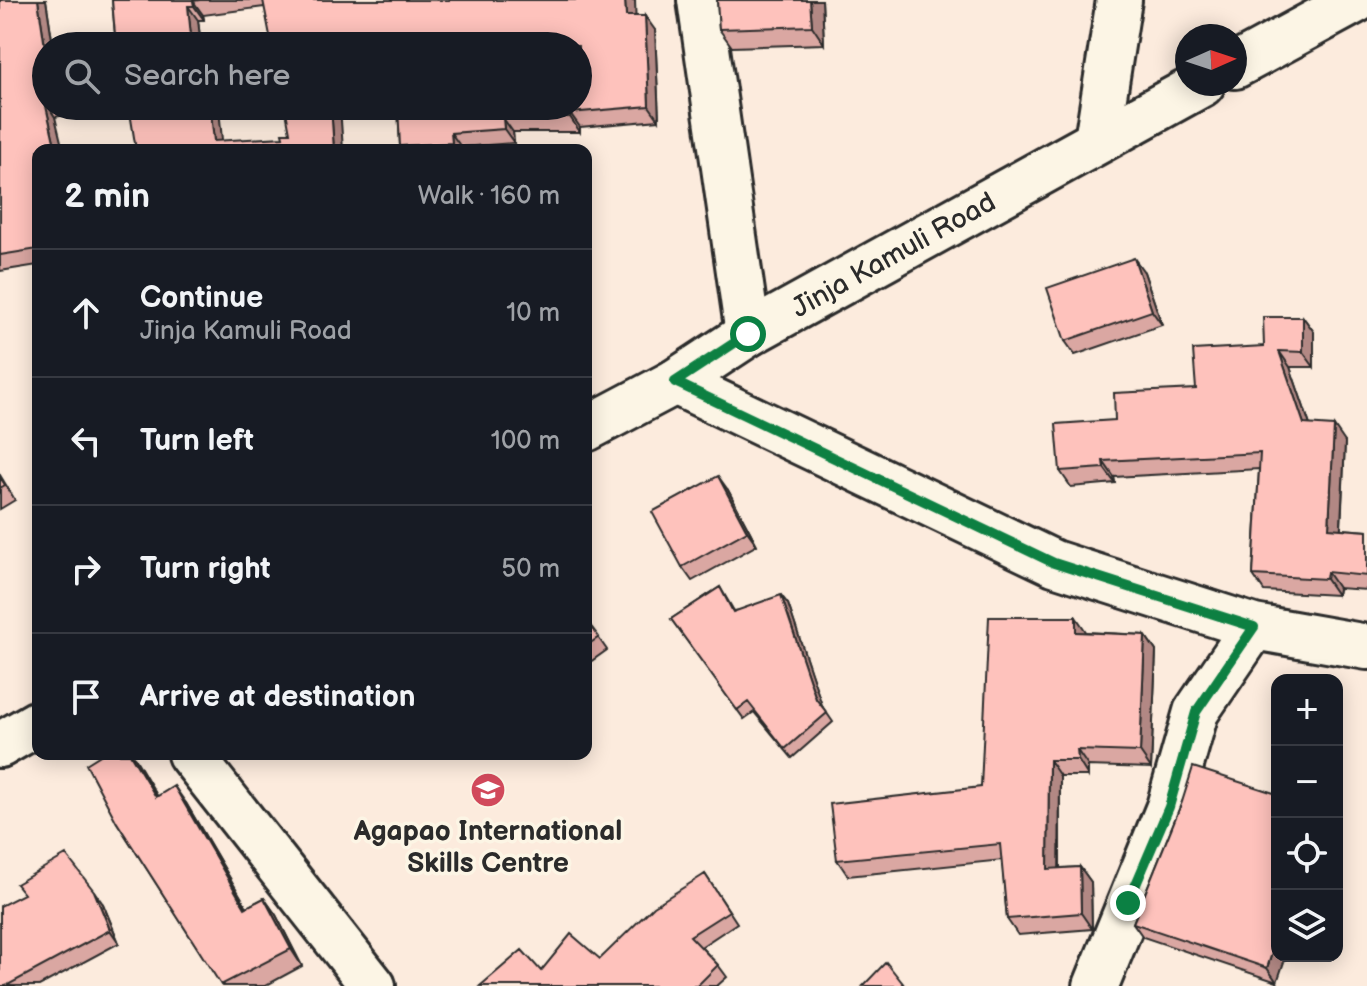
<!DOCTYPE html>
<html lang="en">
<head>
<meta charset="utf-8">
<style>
  :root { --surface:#171b24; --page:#242831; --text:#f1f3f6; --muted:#9ea1a6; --line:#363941 }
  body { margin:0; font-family:"Balsamiq Sans",sans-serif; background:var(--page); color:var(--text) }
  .controls { position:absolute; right:24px; bottom:24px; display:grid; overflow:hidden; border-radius:16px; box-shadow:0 4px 20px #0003 }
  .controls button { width:72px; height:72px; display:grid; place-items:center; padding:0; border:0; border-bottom:2px solid var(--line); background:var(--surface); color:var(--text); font:40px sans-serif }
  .compass { position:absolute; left:1175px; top:24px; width:72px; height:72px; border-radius:50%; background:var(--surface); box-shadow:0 4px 20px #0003; rotate:87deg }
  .stop { position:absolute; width:24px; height:24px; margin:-18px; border:6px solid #0b8043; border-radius:50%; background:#fff }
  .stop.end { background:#0b8043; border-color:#fff; box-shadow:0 2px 8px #0008 }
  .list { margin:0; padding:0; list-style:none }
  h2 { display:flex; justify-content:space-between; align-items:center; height:104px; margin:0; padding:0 32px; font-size:34px }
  h2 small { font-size:26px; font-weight:400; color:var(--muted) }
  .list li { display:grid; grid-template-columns:52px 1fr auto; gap:24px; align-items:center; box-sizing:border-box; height:128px; padding:0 32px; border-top:2px solid var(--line) }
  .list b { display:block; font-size:30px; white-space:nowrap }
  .list p { margin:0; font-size:26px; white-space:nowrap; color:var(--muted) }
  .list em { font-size:26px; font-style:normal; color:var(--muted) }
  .icon { flex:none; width:44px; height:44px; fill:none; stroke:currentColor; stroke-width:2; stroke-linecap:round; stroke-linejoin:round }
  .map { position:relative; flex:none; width:1367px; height:986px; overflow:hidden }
  .search { position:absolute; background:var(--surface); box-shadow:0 4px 20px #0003; left:32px; top:32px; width:560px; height:88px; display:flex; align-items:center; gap:20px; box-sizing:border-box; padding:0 28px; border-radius:44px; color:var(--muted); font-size:30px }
  .panel { position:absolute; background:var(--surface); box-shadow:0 4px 20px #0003; left:32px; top:144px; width:560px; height:616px; border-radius:16px }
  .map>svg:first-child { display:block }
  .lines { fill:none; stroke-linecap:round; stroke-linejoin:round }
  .minor-casing { stroke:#2b2b2b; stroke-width:50 }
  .major-casing { stroke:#2b2b2b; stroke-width:50 }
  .minor { stroke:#fcf5e5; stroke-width:44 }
  .major { stroke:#fcf5e5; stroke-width:44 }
  .wall { fill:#daa7a2; stroke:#2b2b2b; stroke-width:2 }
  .shaded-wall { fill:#b28884; stroke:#2b2b2b; stroke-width:2 }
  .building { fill:#fec2bc; stroke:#2b2b2b; stroke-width:2 }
  .route { stroke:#0b8043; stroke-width:10 }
  .labels { text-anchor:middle; stroke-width:7; stroke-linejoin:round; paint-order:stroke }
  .street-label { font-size:28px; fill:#2b2b2b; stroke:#fcf5e5 }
  .poi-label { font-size:28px; font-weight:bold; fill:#2b2b2b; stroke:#fcf5e5 }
</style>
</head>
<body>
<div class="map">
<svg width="1367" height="986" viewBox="0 0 1367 986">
  <rect width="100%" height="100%" fill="#fcebdd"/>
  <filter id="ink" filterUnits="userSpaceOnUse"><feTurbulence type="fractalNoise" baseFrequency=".0125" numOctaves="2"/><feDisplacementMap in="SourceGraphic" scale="16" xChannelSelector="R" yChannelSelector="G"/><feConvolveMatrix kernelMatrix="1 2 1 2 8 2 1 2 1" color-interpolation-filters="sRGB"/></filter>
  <g filter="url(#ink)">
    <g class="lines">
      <defs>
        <path id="minor" d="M 700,0 L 748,334
          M 1097,141 L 1119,0
          M 675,382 L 1054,563 L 1254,627 L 1367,647
          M 190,754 L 373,986
          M 1096,986 L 1169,807 L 1196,712 L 1254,627"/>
        <path id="major" d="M 1235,66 L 1357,0
          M 586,429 L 675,382 L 748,334 L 1202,84
          M 0,745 L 38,723"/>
      </defs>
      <use href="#minor" class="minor-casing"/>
      <use href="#major" class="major-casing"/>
      <use href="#minor" class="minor"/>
      <use href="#major" class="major"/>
    </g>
    <path class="wall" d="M 0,0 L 46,0 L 53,46 L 46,46 L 46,106 L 107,106 L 55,117 L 38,150 L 38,265 L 0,271 Z
      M 112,0 L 635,0 L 635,16 L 655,30 L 659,120 L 580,127 L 580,132 L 513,132 L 514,143 L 461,147 L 461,150 L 403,150 L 400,146 L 398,106 L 578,106 L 264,7 L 203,15 L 204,20 L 198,20 L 201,46 L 116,46 Z
      M 717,0 L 822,0 L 824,44 L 732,47 L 719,29 Z
      M 1144,272 L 1162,325 L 1075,355 L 1065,341 Z
      M 1303,317 L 1314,332 L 1314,367 L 1290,367 L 1310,425 L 1345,442 L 1341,529 L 1367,531 L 1367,590 L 1338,588 L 1337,595 L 1264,591 L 1253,575 L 1259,469 L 1114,477 L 1115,483 L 1071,487 L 1060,471 L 1115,420 L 1196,389 L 1264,346 Z
      M 0,475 L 15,500 L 0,509 Z
      M 728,490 L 757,545 L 692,581 L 682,567 Z
      M 720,587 L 734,611 L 788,604 L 822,706 L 833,722 L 792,758 L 754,712 L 744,719 L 671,619 Z
      M 586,620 L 607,650 L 586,665 Z
      M 1087,632 L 1145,635 L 1156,651 L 1151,768 L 1088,766 L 1088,776 L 1060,776 L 1060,868 L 1080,867 L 1091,882 L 1092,929 L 1018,935 L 1007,919 L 1002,860 L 848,876 L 837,860 L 981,787 Z
      M 102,754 L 132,754 L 157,796 L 186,803 L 247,907 L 264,898 L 276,915 L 302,966 L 265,986 L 222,986 L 116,821 Z
      M 1182,802 L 1277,982 L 1143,937 L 1133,923 Z
      M 705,874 L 737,923 L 701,947 L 718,965 L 727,977 L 717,986 L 480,986 L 541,971 L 600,959 Z
      M 103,904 L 119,943 L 39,986 L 0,986 Z"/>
    <path class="shaded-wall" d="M 38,0 L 46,0 L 53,46 L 46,46 L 46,54 Z
      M 625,0 L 635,0 L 636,30 L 626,16 Z
      M 810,0 L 822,0 L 824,44 L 812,26 Z
      M 193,1 L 203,15 L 204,20 L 194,6 Z
      M 188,6 L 198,20 L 201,46 L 192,46 Z
      M 645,16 L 655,30 L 659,120 L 649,106 Z
      M 46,106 L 48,106 L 55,117 L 63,150 L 56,150 Z
      M 210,106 L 216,106 L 219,109 L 223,150 L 214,141 Z
      M 331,106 L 340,106 L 343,150 L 334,150 Z
      M 570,113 L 580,127 L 580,132 L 570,117 Z
      M 503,118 L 513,132 L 514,143 L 504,129 Z
      M 451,133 L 461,147 L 461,150 L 456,150 L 452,143 Z
      M 1134,258 L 1144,272 L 1162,325 L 1152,311 Z
      M 1303,317 L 1314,332 L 1314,367 L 1303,352 Z
      M 1279,351 L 1290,367 L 1315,440 L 1304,424 Z
      M 1334,426 L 1345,442 L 1340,544 L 1329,528 Z
      M 1103,461 L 1114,477 L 1115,483 L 1104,468 Z
      M 718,476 L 728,490 L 757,545 L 747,531 Z
      M 1327,572 L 1338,588 L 1337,595 L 1326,579 Z
      M 781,595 L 788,604 L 823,708 L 816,699 Z
      M 1076,617 L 1087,633 L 1076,632 Z
      M 1145,635 L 1156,651 L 1151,768 L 1140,752 Z
      M 1077,750 L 1088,766 L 1088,776 L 1078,760 Z
      M 130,754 L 135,758 L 168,814 L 156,797 Z
      M 1049,760 L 1060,776 L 1059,884 L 1048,869 Z
      M 174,786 L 186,803 L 257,925 L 245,908 Z
      M 1080,867 L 1091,882 L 1092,929 L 1081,913 Z
      M 94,891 L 103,904 L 119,943 L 110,930 Z
      M 264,898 L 276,915 L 302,966 L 291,949 Z
      M 1277,938 L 1277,956 L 1286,956 L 1277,982 L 1267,968 Z"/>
    <path class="building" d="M 0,0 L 38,0 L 46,54 L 45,102 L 56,150 L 38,150 L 38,249 L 0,255 Z
      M 112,0 L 200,0 L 193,1 L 194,6 L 188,6 L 192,46 L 116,46 Z
      M 263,0 L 625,0 L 626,16 L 645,16 L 649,106 L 570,113 L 570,117 L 503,118 L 504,129 L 451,133 L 452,143 L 400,146 L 398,106 L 578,106 L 578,46 L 272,46 Z
      M 717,0 L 810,0 L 812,26 L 719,29 Z
      M 129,106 L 210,106 L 214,141 L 283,137 L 282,133 L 290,133 L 285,106 L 331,106 L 334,150 L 136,150 Z
      M 1134,258 L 1152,311 L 1065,341 L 1047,288 Z
      M 1263,317 L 1303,317 L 1303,352 L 1279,351 L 1304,424 L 1334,426 L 1329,528 L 1367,531 L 1367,576 L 1327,572 L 1326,579 L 1253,575 L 1260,453 L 1103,461 L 1104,468 L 1060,471 L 1056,424 L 1115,420 L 1114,393 L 1196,389 L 1193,350 L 1264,346 Z
      M 718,476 L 747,531 L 682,567 L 652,512 Z
      M 0,477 L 5,485 L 0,488 Z
      M 720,587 L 733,612 L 781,595 L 816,699 L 827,713 L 785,749 L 748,702 L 737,710 L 671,619 Z
      M 989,617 L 1076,617 L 1076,632 L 1145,635 L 1140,752 L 1077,750 L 1078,760 L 1049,760 L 1048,869 L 1080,867 L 1081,913 L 1007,919 L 1000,844 L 837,860 L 830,804 L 981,787 Z
      M 586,620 L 599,637 L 586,646 Z
      M 102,754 L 130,754 L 156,797 L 174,786 L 245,908 L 264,898 L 291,949 L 221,985 L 116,821 L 86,764 Z
      M 1193,767 L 1277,794 L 1277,938 L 1267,968 L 1133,923 L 1182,802 Z
      M 66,855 L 94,891 L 110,930 L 6,986 L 0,986 L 0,906 L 24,894 L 16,884 Z
      M 705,874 L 729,911 L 690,936 L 718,965 L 697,986 L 480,986 L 522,950 L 541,971 L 571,934 L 600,959 L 654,906 Z
      M 886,962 L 905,986 L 863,986 Z"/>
  </g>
  <g class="lines" filter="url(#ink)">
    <path class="route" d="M 748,334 L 675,382 L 1054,563 L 1254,627 L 1196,712 L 1169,807 L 1128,903"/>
  </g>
  <defs>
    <symbol id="school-disc" viewBox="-11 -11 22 22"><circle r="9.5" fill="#d1495b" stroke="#fcf5e5"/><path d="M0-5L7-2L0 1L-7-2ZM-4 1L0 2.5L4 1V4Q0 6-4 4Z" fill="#fff"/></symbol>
  </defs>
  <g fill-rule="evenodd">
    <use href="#school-disc" x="468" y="770" width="40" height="40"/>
  </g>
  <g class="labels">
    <g class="street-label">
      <text transform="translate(893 254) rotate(-29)" y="10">Jinja Kamuli Road</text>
    </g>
    <g class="poi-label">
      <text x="488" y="840">Agapao International<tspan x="488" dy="32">Skills Centre</tspan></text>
    </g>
  </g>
</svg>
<div class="controls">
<button>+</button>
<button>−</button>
<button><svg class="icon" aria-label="locate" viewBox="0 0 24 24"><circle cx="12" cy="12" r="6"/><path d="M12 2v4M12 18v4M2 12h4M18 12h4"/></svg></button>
<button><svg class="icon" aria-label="layers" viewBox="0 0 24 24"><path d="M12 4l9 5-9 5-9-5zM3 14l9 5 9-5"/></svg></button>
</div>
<svg class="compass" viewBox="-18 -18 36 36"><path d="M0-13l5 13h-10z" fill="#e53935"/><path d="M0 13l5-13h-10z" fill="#9ea1a6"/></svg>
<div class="stop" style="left:748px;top:334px"></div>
<div class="stop end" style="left:1128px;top:903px"></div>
<div class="search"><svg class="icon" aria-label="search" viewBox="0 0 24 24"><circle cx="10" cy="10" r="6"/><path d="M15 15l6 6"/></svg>Search here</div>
<section class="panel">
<h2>2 min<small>Walk · 160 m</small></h2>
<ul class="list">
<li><svg class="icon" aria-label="ahead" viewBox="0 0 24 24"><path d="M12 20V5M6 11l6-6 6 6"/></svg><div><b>Continue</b><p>Jinja Kamuli Road</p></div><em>10 m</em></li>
<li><svg class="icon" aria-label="left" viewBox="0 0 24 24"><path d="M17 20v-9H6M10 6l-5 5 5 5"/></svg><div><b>Turn left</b></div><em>100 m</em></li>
<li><svg class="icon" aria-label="right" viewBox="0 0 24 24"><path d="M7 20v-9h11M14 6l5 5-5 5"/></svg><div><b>Turn right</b></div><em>50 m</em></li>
<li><svg class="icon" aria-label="arrive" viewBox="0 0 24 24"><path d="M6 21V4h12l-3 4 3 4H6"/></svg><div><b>Arrive at destination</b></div></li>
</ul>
</section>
</div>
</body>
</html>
